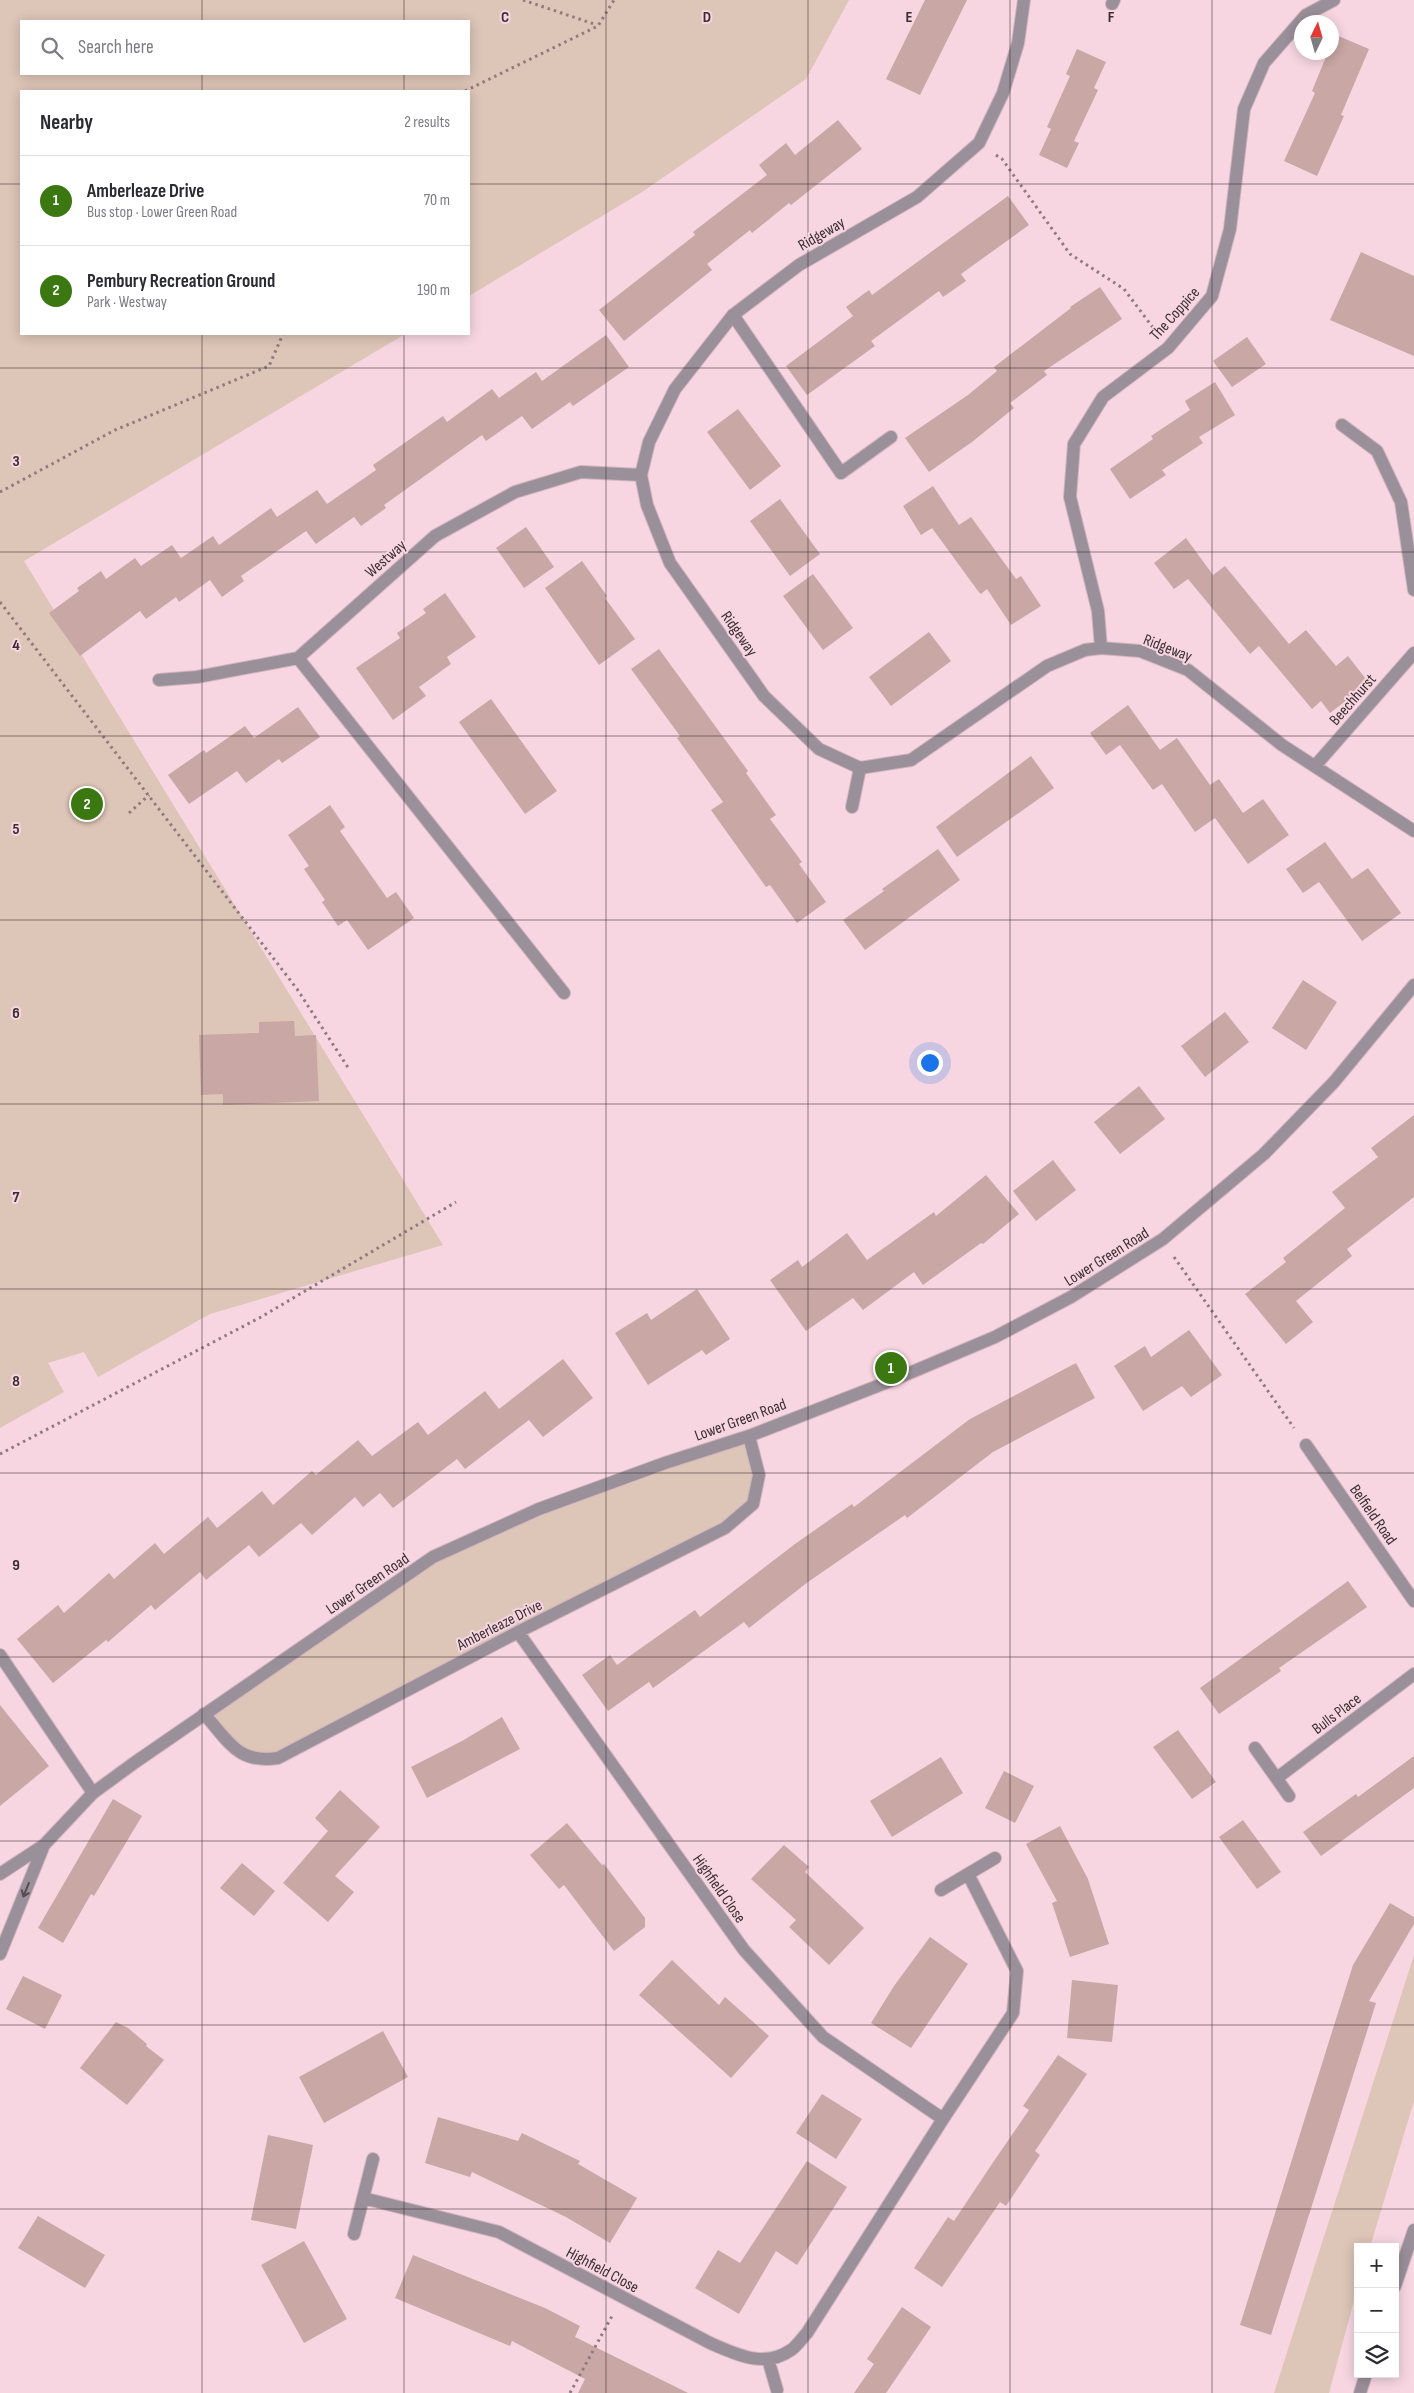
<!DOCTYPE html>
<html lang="en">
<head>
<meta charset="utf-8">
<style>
  :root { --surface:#fff; --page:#f2f2f3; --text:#2b2b33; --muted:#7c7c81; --line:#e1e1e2; --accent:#3c7812 }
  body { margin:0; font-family:"Sofia Sans Condensed",sans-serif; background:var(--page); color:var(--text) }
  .controls { position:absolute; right:15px; bottom:15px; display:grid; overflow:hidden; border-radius:0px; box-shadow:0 2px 12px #0003 }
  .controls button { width:45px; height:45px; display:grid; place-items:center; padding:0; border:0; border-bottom:1px solid var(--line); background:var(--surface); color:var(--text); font:25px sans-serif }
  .compass { position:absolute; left:1294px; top:15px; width:45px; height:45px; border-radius:50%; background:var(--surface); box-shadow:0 2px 12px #0003; rotate:5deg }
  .you { position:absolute; left:929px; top:1062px; width:18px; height:18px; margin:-12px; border:4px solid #fff; border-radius:50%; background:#1a73e8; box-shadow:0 0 0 8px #1a73e833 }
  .badge { display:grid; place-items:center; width:32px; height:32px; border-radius:50%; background:var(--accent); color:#fff; font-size:16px; font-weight:700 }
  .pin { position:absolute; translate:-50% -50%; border:2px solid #fff; box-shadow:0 1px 5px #0006 }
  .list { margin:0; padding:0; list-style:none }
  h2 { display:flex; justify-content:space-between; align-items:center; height:65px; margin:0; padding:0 20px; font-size:21px }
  h2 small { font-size:16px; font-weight:400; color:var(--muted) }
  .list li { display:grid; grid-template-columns:32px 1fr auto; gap:15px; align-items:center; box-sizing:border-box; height:90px; padding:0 20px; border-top:1px solid var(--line) }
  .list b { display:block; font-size:19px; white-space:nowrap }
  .list p { margin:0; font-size:16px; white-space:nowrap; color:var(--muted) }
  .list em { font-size:16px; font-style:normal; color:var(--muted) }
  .icon { flex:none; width:28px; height:28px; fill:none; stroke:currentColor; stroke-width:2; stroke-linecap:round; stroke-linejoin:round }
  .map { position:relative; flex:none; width:1414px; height:2393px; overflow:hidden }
  .search { position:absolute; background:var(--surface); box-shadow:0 2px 12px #0003; left:20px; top:20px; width:450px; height:55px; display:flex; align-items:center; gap:12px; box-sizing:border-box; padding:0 18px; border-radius:0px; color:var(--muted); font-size:19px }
  .panel { position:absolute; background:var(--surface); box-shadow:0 2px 12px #0003; left:20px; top:90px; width:450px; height:245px; border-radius:0px }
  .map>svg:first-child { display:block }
  .green { fill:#ddc5b7; fill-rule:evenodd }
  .building { fill:#c8a7a4 }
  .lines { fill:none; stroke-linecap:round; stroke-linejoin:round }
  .service-casing { stroke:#d1b4be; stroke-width:14 }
  .minor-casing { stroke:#d1b4be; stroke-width:14 }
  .tertiary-casing { stroke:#d1b4be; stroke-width:14 }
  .path { stroke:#907a81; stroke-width:3; stroke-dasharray:2.5 4; stroke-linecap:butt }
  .service { stroke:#9a909a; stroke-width:12 }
  .minor { stroke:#9a909a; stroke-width:12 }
  .tertiary { stroke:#9a909a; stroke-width:12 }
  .oneway { stroke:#574b51 }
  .grid { fill:none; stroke:#3a2e32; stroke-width:1; stroke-opacity:0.55 }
  .labels { text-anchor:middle; stroke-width:4; stroke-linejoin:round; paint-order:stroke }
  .street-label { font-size:16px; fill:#3a2e32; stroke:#f7d6e1 }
  .grid-label { font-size:16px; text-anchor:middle; font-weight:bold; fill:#3a2e32; stroke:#f7d6e1; stroke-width:4; stroke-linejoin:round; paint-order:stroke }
</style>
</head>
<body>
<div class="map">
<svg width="1414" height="2393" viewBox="0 0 1414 2393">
  <rect width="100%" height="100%" fill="#f7d6e1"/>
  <path class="green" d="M 0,0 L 849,0 L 806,79 L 642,192 L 469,296 L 469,91 L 21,91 L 21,334 L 405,334 L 24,561 L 443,1245 L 210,1314 L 98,1377 L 84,1352 L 48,1363 L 64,1392 L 0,1428 ZM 21,21 L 469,21 L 469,74 L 21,74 Z
    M 749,1436 L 759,1475 L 753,1504 L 725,1528 L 278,1758 L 242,1755 L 204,1714 L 433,1557 L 543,1508 Z
    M 1414,1955 L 1414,2101 L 1370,2247 L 1358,2247 L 1358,2286 L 1329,2393 L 1274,2393 Z"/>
  <path class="building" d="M 925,0 L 967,0 L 920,95 L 886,79 Z
    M 1336,35 L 1369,49 L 1341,115 L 1344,116 L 1317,176 L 1284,161 L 1315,93 L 1312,91 L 1328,52 L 1332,52 L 1332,46 Z
    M 1077,49 L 1106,62 L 1094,88 L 1098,90 L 1074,141 L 1079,143 L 1067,168 L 1039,155 L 1051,129 L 1047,127 L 1070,76 L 1066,74 Z
    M 838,120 L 862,149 L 791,205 L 789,203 L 752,233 L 750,230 L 707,264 L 712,270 L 624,341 L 599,310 L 695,235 L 693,232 L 767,175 L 759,165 L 786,143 L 795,155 Z
    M 1008,196 L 1029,225 L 961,274 L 966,281 L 943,297 L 939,291 L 871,341 L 875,346 L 807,395 L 786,366 L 853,316 L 846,307 L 869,290 L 872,295 Z
    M 1361,252 L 1414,276 L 1414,356 L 1330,320 Z
    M 1100,287 L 1122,319 L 1044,371 L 1047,375 L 1010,403 L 1014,408 L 972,442 L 929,472 L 905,438 L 968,395 L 997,371 L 994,367 L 1071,308 L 1070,307 Z
    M 606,335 L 629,367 L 573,406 L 570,402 L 532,429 L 522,416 L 486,441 L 482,435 L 384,505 L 386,508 L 361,526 L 354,517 L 316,544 L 306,531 L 241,576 L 244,581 L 222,597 L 210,580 L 179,602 L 176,597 L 146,619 L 140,611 L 80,656 L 49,613 L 79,591 L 77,588 L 101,571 L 106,579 L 135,558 L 141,566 L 172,545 L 181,558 L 213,536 L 219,545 L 271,508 L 277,517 L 317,490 L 327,504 L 376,470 L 373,465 L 443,416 L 447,422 L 492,389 L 499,398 L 536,372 L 542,381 Z
    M 1247,337 L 1266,364 L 1232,387 L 1213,361 Z
    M 1215,382 L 1235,415 L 1199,437 L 1203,443 L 1162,470 L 1166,475 L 1130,499 L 1110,469 L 1153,439 L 1151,436 L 1190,410 L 1185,401 Z
    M 738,409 L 781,466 L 750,490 L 707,432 Z
    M 933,486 L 959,525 L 971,517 L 1016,579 L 1021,576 L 1041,606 L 1011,625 L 987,589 L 981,594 L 978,591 L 932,528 L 921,535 L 903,506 Z
    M 780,499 L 820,554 L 790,576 L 750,521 Z
    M 526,527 L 554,567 L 524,588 L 496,548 Z
    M 1186,538 L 1213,575 L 1225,566 L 1289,644 L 1306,630 L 1336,666 L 1348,656 L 1369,683 L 1330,713 L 1321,701 L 1312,709 L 1259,646 L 1250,654 L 1188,579 L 1174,589 L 1154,563 Z
    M 582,561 L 607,596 L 605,598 L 635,639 L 599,665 L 545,588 Z
    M 813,574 L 853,628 L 823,650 L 783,596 Z
    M 445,593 L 476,637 L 447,657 L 451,664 L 419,687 L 426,696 L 393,720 L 356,668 L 400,638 L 397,633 L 426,613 L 423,609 Z
    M 929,632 L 951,661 L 891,706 L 869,677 Z
    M 659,649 L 748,771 L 746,773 L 776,815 L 770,819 L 802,862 L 799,864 L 826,902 L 797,923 L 770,885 L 766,887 L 711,810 L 723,802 L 677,738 L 680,736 L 631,669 Z
    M 491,699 L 557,791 L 525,814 L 459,722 Z
    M 1128,705 L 1160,750 L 1177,738 L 1210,785 L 1219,779 L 1243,813 L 1263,799 L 1289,835 L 1248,864 L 1215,818 L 1195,832 L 1162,784 L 1153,790 L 1120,745 L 1106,755 L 1090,733 Z
    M 298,707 L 320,737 L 282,763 L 279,759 L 246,783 L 237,771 L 189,804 L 168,775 L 204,750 L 206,753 L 245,726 L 254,738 Z
    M 1031,756 L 1054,788 L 957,857 L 936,827 Z
    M 330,805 L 345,827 L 340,831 L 387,898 L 396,892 L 414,918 L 368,950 L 347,920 L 338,926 L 322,902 L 325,900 L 304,869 L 309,866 L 288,835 Z
    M 1325,842 L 1352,879 L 1368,868 L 1401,913 L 1362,941 L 1319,882 L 1303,893 L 1286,869 Z
    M 938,849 L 960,880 L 865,950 L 843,920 L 884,891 L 882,889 Z
    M 1303,980 L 1337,1002 L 1306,1050 L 1272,1028 Z
    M 1225,1012 L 1249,1042 L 1205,1077 L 1181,1046 Z
    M 294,1021 L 295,1036 L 316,1035 L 319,1101 L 223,1105 L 223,1094 L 201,1095 L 199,1035 L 259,1033 L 259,1022 Z
    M 1139,1086 L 1165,1119 L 1120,1154 L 1094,1122 Z
    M 1414,1115 L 1414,1197 L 1347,1249 L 1352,1256 L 1296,1301 L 1313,1322 L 1286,1344 L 1245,1294 L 1286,1262 L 1283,1258 L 1345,1208 L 1332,1192 L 1378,1157 L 1371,1148 Z
    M 1053,1160 L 1076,1190 L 1036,1221 L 1013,1191 Z
    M 986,1175 L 1019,1214 L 983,1244 L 981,1243 L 923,1285 L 914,1272 L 863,1310 L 853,1298 L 806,1331 L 770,1280 L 798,1260 L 802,1267 L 847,1233 L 867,1260 L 934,1212 L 936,1216 Z
    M 697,1289 L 730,1339 L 706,1355 L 702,1350 L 648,1385 L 615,1333 L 647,1313 L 651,1320 Z
    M 1189,1330 L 1222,1375 L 1191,1397 L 1182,1386 L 1143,1411 L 1114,1366 L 1145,1346 L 1151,1357 Z
    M 563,1359 L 593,1398 L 543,1437 L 529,1420 L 465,1469 L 457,1459 L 393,1508 L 380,1493 L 363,1507 L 355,1497 L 312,1535 L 301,1523 L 259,1557 L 249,1545 L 206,1580 L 200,1572 L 155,1610 L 151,1605 L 108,1642 L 106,1640 L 53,1683 L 17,1639 L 58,1605 L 64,1613 L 109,1573 L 114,1579 L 155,1543 L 164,1554 L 208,1517 L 217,1528 L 262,1491 L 273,1505 L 312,1471 L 316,1475 L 358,1440 L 372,1456 L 418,1422 L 428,1435 L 485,1391 L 499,1409 Z
    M 1076,1363 L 1095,1398 L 993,1452 L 907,1518 L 905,1515 L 808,1582 L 749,1628 L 744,1622 L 653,1688 L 649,1682 L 608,1711 L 582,1675 L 610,1655 L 617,1665 L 695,1610 L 700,1617 L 795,1544 L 852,1504 L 854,1507 L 970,1419 Z
    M 1348,1581 L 1367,1607 L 1279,1668 L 1281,1671 L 1219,1714 L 1200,1688 Z
    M 0,1705 L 49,1766 L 0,1806 Z
    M 502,1717 L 520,1749 L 427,1798 L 411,1767 L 462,1741 Z
    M 1178,1730 L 1216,1782 L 1192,1799 L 1153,1747 Z
    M 1414,1756 L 1414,1788 L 1321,1856 L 1303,1832 L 1356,1794 L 1358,1797 Z
    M 941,1757 L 963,1793 L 892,1837 L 870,1801 Z
    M 1004,1771 L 1034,1786 L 1015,1823 L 985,1808 Z
    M 340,1790 L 380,1827 L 335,1876 L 354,1892 L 328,1922 L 283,1883 L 328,1831 L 315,1818 Z
    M 113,1799 L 142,1816 L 94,1896 L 91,1894 L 63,1943 L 38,1928 Z
    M 1243,1820 L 1281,1872 L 1257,1889 L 1219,1837 Z
    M 567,1823 L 602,1865 L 604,1864 L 645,1918 L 645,1927 L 614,1951 L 564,1885 L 559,1889 L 530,1855 Z
    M 1060,1826 L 1088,1879 L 1109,1944 L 1070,1957 L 1052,1903 L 1057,1901 L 1026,1844 Z
    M 784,1845 L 809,1867 L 805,1872 L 864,1928 L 829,1965 L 789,1927 L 796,1920 L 751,1879 Z
    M 242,1863 L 275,1891 L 254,1916 L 220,1888 Z
    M 1390,1903 L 1414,1917 L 1414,1924 L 1369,2001 L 1376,2003 L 1271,2335 L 1240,2325 L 1353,1965 Z
    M 930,1937 L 968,1964 L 911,2048 L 871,2023 L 894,1986 Z
    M 672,1960 L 719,2005 L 725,1997 L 769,2036 L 731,2078 L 639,1995 Z
    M 23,1976 L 62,1995 L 45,2029 L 6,2009 Z
    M 1072,1980 L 1118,1985 L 1112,2042 L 1067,2038 Z
    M 116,2022 L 128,2028 L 147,2044 L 146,2046 L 164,2060 L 127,2105 L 80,2068 Z
    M 383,2031 L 408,2077 L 324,2123 L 299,2077 Z
    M 1058,2055 L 1087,2074 L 1035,2151 L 1040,2155 L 1006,2206 L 1000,2202 L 942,2287 L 914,2268 L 948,2217 L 954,2221 L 994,2161 L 1029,2110 L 1023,2106 Z
    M 822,2094 L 862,2119 L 836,2159 L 796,2133 Z
    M 438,2117 L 518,2141 L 522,2133 L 580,2161 L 578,2164 L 637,2198 L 610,2243 L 566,2217 L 472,2172 L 470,2177 L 425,2163 Z
    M 268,2135 L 313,2145 L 296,2229 L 251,2220 Z
    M 807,2161 L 847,2187 L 797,2265 L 776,2251 L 739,2314 L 695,2288 L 718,2250 L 740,2263 Z
    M 38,2216 L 105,2255 L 85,2288 L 18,2248 Z
    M 304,2241 L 347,2319 L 304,2343 L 261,2265 Z
    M 413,2255 L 545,2308 L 580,2326 L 575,2337 L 688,2393 L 578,2393 L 585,2379 L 512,2341 L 510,2346 L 395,2298 Z
    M 902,2307 L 931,2327 L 886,2393 L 854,2393 L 874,2364 L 867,2359 Z"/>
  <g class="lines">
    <defs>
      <path id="service" d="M 1112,4 L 1114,0
        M 733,315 L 841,473 L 891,437
        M 852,807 L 860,768
        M 0,1655 L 93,1793"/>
      <path id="minor" d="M 1024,0 L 1018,43 L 1003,93 L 979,143 L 917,197 L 799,265 L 733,315 L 675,389 L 649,442 L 641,475 L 647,505 L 670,563 L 764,696 L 819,749 L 860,768 L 911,760 L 1047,666 L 1085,650 L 1101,648 L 1140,651 L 1188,670 L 1282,745 L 1414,831
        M 1342,425 L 1377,451 L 1401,502 L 1414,590
        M 1101,648 L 1098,611 L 1070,497 L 1074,444 L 1103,397 L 1168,348 L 1212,296 L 1230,229 L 1244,109 L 1264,63 L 1306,15 L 1334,0
        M 298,658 L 564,993
        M 159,680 L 197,677 L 298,658 L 435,536 L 515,492 L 581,472 L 641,475
        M 1315,766 L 1414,653
        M 1306,1445 L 1414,1601
        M 518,1632 L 744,1950 L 823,2037 L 943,2119
        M 204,1714 C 229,1741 237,1764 278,1758 L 518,1632 L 725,1528 L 753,1504 L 759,1475 L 749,1436
        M 1255,1748 L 1289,1796
        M 1277,1778 L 1414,1674
        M 941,1890 L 995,1858
        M 363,2198 L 499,2232 L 710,2343 C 736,2354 764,2369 791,2350 C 797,2346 802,2338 807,2333 L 943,2119 L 1013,2013 L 1017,1971 L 968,1874
        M 354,2234 L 373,2159
        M 1395,2286 L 1414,2230
        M 768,2359 L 777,2390
        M 1360,2393 L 1366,2374"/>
      <path id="tertiary" d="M 0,1874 L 44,1845 L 93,1793 L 134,1763 L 433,1557 L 539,1509 L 665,1463 L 749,1436 L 893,1380 L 995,1337 L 1071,1297 L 1163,1239 L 1264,1154 L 1334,1082 L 1414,985
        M 0,1954 L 44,1845"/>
    </defs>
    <use href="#service" class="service-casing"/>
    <use href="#minor" class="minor-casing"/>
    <use href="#tertiary" class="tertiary-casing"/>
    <path class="path" d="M 523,0 L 597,25
      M 465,91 L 598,26 L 614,0
      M 996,155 L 1002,159 L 1070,254 L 1124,289 L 1154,329
      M 0,492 L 115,430 L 269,366 L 283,334
      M 0,602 L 297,989 L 349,1069
      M 129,813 L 149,795
      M 1174,1257 L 1294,1428
      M 0,1454 L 261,1317 L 456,1202
      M 570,2393 L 612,2316"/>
    <use href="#service" class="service"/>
    <use href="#minor" class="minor"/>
    <use href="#tertiary" class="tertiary"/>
  </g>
  <defs><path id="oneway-shaft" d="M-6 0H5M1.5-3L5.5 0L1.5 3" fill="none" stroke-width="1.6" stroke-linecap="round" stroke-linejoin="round" transform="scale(1.25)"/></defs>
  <use class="oneway" href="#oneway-shaft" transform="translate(26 1890) rotate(112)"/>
  <path class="grid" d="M 202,0 L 202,21M 404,0 L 404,21M 606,0 L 606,2393M 808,0 L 808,2393M 1010,0 L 1010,2393M 1212,0 L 1212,2393M 202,74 L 202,91M 404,74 L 404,91M 0,184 L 21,184M 469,184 L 1414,184M 202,334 L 202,2393M 404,334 L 404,2393M 0,368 L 1414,368M 0,552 L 1414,552M 0,736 L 1414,736M 0,920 L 1414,920M 0,1104 L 1414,1104M 0,1289 L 1414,1289M 0,1473 L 1414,1473M 0,1657 L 1414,1657M 0,1841 L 1414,1841M 0,2025 L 1414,2025M 0,2209 L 1414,2209"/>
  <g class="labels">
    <g class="street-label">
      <text transform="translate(821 233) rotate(-30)" y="6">Ridgeway</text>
      <text transform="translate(1174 313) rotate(-48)" y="6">The Coppice</text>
      <text transform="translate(385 558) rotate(-41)" y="6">Westway</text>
      <text transform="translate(740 633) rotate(55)" y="6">Ridgeway</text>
      <text transform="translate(1168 647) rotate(21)" y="6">Ridgeway</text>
      <text transform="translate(1352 699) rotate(-49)" y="6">Beechhurst</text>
      <text transform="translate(1106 1256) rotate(-32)" y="6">Lower Green Road</text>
      <text transform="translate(740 1419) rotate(-20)" y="6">Lower Green Road</text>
      <text transform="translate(1374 1514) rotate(55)" y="6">Belfield Road</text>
      <text transform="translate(367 1583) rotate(-34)" y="6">Lower Green Road</text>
      <text transform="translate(499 1624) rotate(-27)" y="6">Amberleaze Drive</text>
      <text transform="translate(1336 1713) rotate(-37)" y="6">Bulls Place</text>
      <text transform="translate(720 1888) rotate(55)" y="6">Highfield Close</text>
      <text transform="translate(603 2269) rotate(28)" y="6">Highfield Close</text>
    </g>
  </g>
  <g class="grid-label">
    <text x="505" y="22">C</text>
    <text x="707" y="22">D</text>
    <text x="909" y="22">E</text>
    <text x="1111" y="22">F</text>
    <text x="16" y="466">3</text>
    <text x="16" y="650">4</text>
    <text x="16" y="834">5</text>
    <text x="16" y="1018">6</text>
    <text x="16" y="1202">7</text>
    <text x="16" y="1386">8</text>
    <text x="16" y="1570">9</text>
  </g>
</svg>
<div class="controls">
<button>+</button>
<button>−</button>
<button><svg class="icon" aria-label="layers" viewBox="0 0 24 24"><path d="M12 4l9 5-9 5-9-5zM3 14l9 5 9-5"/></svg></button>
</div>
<svg class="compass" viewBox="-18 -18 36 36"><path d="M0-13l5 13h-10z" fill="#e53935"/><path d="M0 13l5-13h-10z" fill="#7c7c81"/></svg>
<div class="you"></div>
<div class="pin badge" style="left:891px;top:1368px">1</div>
<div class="pin badge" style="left:87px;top:804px">2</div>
<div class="search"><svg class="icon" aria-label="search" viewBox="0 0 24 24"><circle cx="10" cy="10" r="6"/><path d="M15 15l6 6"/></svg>Search here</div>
<section class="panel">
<h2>Nearby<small>2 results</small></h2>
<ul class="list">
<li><span class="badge">1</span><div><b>Amberleaze Drive</b><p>Bus stop · Lower Green Road</p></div><em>70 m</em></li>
<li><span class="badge">2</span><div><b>Pembury Recreation Ground</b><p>Park · Westway</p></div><em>190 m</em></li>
</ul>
</section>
</div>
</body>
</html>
